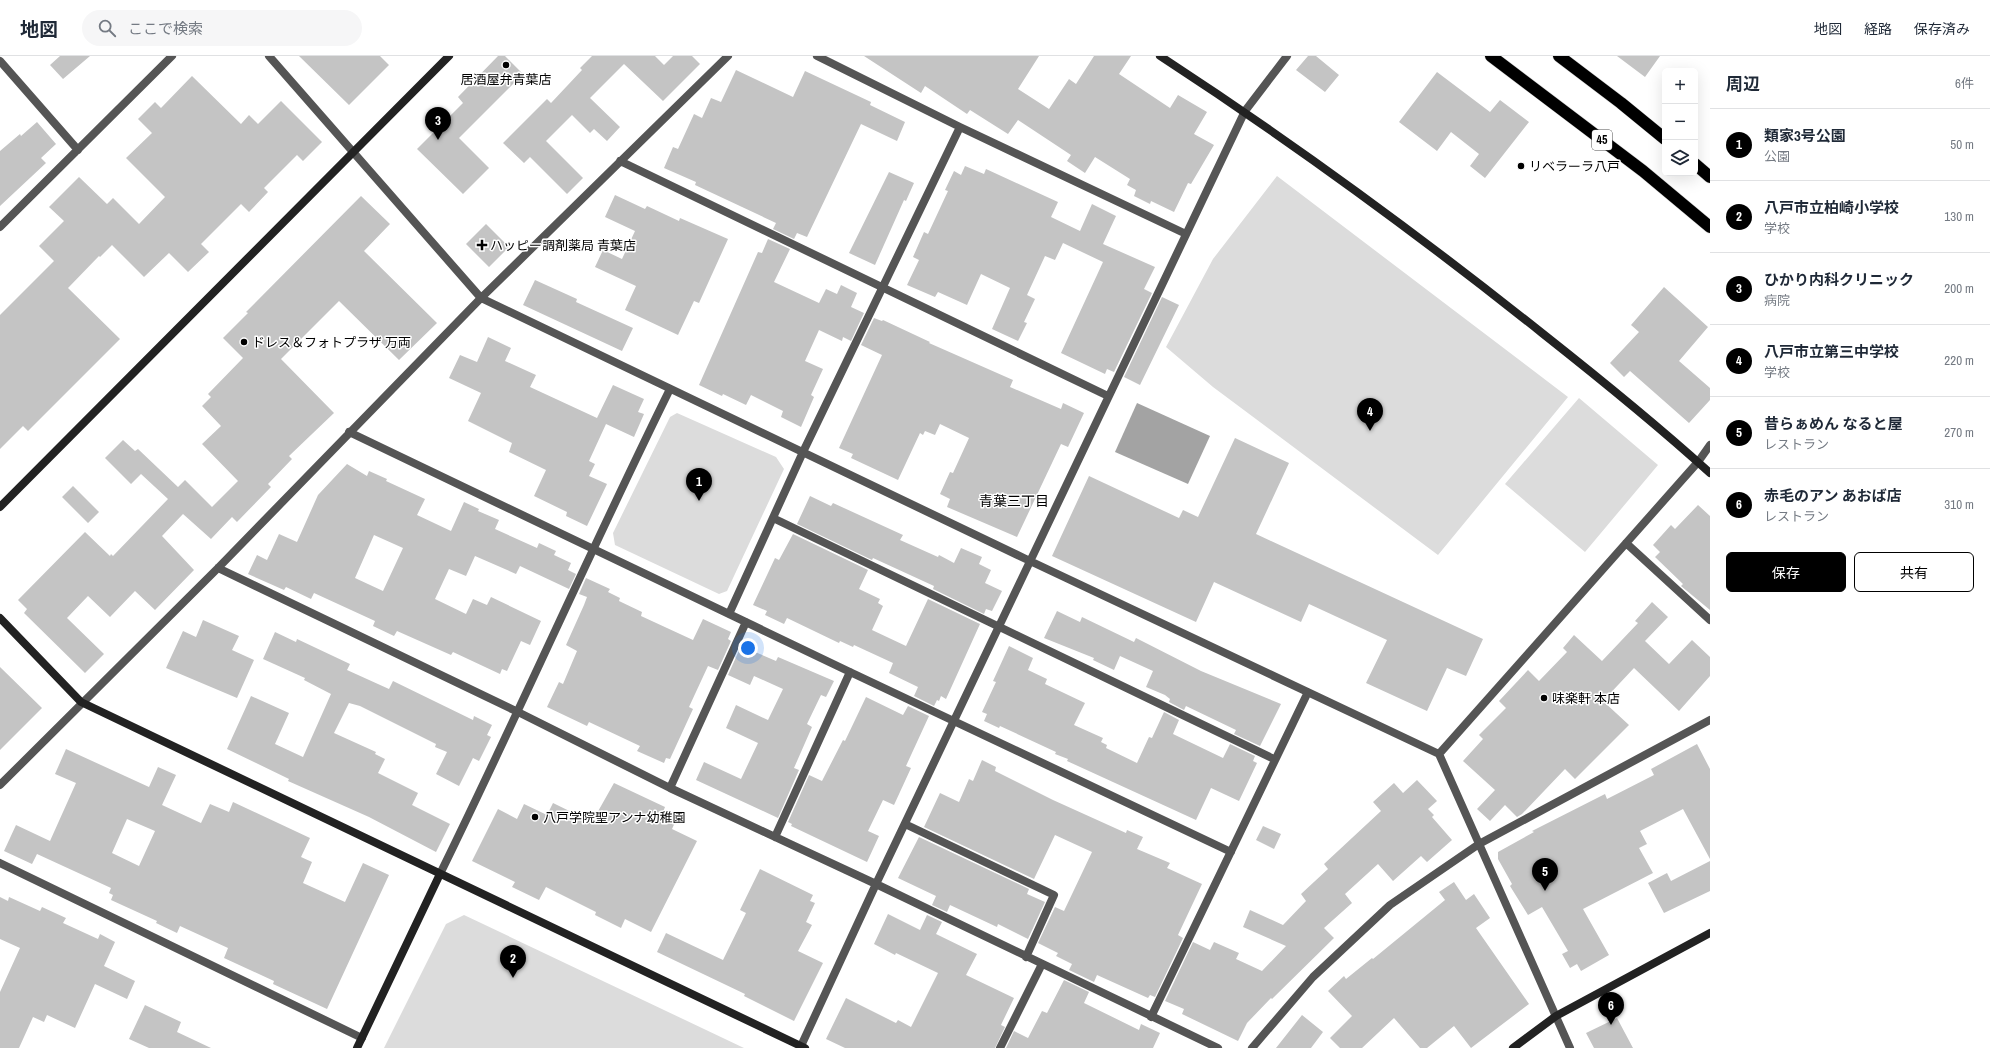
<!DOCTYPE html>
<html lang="ja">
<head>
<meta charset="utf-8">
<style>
  :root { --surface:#fff; --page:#f6f6f7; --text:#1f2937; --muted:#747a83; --line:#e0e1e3; --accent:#000 }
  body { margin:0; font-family:"Archivo Narrow","Noto Sans JP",sans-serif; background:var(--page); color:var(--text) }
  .controls { position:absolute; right:12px; top:12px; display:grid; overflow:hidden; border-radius:6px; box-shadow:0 4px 16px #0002 }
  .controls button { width:36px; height:36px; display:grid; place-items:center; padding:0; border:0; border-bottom:1px solid var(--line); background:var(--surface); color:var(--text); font:20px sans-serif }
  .you { position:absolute; left:748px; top:592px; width:14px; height:14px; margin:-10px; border:3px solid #fff; border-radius:50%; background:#1a73e8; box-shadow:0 0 0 6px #1a73e833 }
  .badge { display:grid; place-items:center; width:26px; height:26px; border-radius:50%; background:var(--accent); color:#fff; font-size:13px; font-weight:700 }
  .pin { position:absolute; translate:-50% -33px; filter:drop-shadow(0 1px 2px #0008) }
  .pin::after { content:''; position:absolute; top:21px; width:14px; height:12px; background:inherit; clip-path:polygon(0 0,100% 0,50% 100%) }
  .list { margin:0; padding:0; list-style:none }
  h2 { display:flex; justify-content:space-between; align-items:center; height:52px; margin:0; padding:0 16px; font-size:17px }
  h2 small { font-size:13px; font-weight:400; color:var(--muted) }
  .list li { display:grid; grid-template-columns:26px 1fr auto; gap:12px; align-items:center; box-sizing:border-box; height:72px; padding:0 16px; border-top:1px solid var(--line) }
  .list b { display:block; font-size:15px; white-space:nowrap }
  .list p { margin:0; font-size:13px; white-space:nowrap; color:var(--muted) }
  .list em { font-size:13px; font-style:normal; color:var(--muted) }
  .actions { display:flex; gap:8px; padding:12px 16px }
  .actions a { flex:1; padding:9px 0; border:1px solid var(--accent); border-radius:6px; text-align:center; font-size:14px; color:var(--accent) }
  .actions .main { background:var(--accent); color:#fff }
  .icon { flex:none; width:22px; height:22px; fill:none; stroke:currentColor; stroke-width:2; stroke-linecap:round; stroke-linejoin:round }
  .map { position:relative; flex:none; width:1710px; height:992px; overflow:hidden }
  header { display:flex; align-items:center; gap:24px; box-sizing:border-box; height:56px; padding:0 20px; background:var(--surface); border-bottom:1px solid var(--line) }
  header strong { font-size:19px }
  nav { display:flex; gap:22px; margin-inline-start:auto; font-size:14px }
  .search { width:280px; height:36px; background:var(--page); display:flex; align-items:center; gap:10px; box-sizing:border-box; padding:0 14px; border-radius:22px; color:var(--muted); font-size:15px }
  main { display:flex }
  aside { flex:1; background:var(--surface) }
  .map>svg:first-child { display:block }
  .green { fill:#dcdcdc }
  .water { fill:#a3a3a3 }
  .building { fill:#c4c4c4; fill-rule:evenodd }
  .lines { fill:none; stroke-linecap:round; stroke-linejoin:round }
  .highway-casing { stroke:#dbdbdb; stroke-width:13 }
  .street { stroke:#555; stroke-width:8 }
  .secondary { stroke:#222; stroke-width:8 }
  .highway { stroke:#000; stroke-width:12 }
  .poi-dot { fill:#000; stroke:#fff; stroke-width:1.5 }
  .labels { text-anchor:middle; stroke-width:3; stroke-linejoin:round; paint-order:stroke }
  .shield { fill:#fff; stroke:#4c4c4c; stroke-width:1 }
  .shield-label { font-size:12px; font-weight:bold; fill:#000 }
  .poi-label { font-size:13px; fill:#000; stroke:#fff; text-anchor:start }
  .neighbourhood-label { font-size:14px; fill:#000; stroke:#fff }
</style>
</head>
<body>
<header>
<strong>地図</strong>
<div class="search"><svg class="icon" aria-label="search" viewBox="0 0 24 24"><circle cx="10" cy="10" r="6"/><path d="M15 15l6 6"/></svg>ここで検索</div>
<nav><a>地図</a><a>経路</a><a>保存済み</a></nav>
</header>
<main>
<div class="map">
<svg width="1710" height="992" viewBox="0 0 1710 992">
  <rect width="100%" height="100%" fill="#fff"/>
  <path class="green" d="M 1277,120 L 1568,341 L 1438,499 L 1213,331 L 1166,291 L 1213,203 Z
    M 1579,342 L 1658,409 L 1585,496 L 1505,428 Z
    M 677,357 L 776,401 L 784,413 L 727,535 L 719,538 L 615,489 L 613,477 L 670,361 Z
    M 464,859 L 744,992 L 384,992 L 446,868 Z"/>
  <path class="water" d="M 1137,347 L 1210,380 L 1188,428 L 1115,396 Z"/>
  <path class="building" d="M 60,0 L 90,0 L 63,23 L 50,9 Z
    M 299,0 L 380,0 L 389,9 L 349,49 Z
    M 498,0 L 505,0 L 523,18 L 459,82 L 489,112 L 463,138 L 417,93 L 463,47 L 458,41 Z
    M 592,0 L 655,0 L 664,9 L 673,0 L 692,0 L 700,8 L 663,45 L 624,8 L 590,42 L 620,71 L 607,85 L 594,73 L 590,77 L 572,59 L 546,85 L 583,122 L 567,138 L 530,101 L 524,107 L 503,87 L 547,43 L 551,47 L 582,14 L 580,12 Z
    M 864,0 L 1039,0 L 1018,33 L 1049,53 L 1069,23 L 1076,28 L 1094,0 L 1131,0 L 1119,18 L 1170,52 L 1178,39 L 1207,56 L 1194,78 L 1214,89 L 1191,128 L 1188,127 L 1174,156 L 1151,145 L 1150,148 L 1134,140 L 1136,134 L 1127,129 L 1130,123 L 1095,101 L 1085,117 L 1067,105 L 1071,99 L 1018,64 L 1008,78 L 970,54 L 967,58 L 925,30 L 921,37 Z
    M 1308,0 L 1316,0 L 1339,19 L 1325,36 L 1296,14 Z
    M 1617,0 L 1660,0 L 1645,21 Z
    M 736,14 L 793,41 L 805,15 L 871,46 L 870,49 L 905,66 L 897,85 L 861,68 L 807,181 L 797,177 L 794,183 L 773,173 L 776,167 L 695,129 L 696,126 L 664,112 L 673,91 L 678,93 L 694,58 L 702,62 L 711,42 L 721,46 Z
    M 1437,16 L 1490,56 L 1500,44 L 1529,66 L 1485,122 L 1470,110 L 1479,98 L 1451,76 L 1437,95 L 1399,66 Z
    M 192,20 L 241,68 L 249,59 L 258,68 L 281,45 L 322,86 L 303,105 L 297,99 L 264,132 L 268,136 L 249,156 L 241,148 L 201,188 L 209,196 L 188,216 L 169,197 L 144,221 L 112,189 L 100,201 L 99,200 L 68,232 L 120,283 L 28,375 L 23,370 L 0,393 L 0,259 L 54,205 L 39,190 L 64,165 L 49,151 L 79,121 L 107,148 L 113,142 L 139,168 L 165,141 L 126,102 L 152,77 L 138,63 L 155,46 L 161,52 Z
    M 37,66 L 56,88 L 41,102 L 46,107 L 0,150 L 0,95 L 20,78 L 21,80 Z
    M 965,110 L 984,118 L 986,113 L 1058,146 L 1051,161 L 1080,175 L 1092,148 L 1116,160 L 1103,188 L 1155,211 L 1144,233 L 1152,237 L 1114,316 L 1107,313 L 1105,318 L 1061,297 L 1103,206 L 1063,187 L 1055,204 L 1045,200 L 1027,239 L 1035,243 L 1024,266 L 1027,267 L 1018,285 L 992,273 L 1010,232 L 981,218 L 967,249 L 938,236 L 935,241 L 907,229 L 919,204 L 913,201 L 924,176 L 928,178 L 948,135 L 945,134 L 954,115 L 961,119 Z
    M 889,116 L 914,127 L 906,145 L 904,144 L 875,209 L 849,197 Z
    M 615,139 L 645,153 L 647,150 L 679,165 L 680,162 L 728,183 L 699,247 L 694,245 L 678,279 L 625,254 L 636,230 L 595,211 L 603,194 L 622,203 L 635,175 L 605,161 Z
    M 361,140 L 390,168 L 364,195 L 437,267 L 399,304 L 339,245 L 281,303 L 334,357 L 289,400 L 292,403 L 268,428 L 271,431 L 237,466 L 232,461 L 211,483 L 183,458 L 162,480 L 194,514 L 155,554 L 135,535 L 110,561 L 88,540 L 67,562 L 104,598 L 85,617 L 24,557 L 27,553 L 18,544 L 85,476 L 110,500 L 111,498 L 113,500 L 168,443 L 141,418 L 131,428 L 105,402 L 123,384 L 135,395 L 138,393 L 178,431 L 185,424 L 212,451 L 238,425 L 202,388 L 221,370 L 202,350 L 211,341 L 208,338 L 243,302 L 223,282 L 248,257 L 246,256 Z
    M 486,168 L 509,191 L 489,211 L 466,188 Z
    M 768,183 L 790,193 L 774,226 L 819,247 L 826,233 L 837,238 L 841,229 L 857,237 L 851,251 L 864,257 L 851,285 L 843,281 L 842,285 L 819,274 L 805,305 L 823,313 L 811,339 L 814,341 L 801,371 L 781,361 L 783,355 L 751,339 L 746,349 L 723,338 L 722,340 L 699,329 L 758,196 L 762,197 Z
    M 535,224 L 577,243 L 576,246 L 633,272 L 622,295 L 523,249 Z
    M 1664,231 L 1708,271 L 1679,305 L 1710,332 L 1710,344 L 1689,367 L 1630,315 L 1624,321 L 1610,307 L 1639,276 L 1631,269 Z
    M 1162,241 L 1179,249 L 1140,329 L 1124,321 Z
    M 874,262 L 882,265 L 883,264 L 930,286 L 929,287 L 1013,324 L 1010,331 L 1038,343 L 1061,353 L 1063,347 L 1084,357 L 1068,391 L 1061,388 L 1017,481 L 947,451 L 950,443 L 940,438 L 950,416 L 953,417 L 969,382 L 940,368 L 935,379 L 925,375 L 923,379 L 920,377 L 898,424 L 851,402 L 853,398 L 839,392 L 882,299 L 861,289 Z
    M 488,281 L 511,292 L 505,305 L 536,319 L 530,331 L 597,362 L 613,329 L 644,343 L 638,356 L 644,358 L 634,381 L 606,368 L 589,405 L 595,408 L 589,420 L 607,428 L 587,470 L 566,460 L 567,456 L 534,440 L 546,414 L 509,396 L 512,387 L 468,365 L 481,337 L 449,322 L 460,299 L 477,306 Z
    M 1235,382 L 1289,407 L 1256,478 L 1483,583 L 1466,620 L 1447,612 L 1427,655 L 1366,627 L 1387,584 L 1309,548 L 1301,566 L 1214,526 L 1196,566 L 1052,500 L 1089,420 L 1179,462 L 1183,454 L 1198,461 Z
    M 347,408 L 367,420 L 369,415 L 387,423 L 386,425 L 425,443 L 417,459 L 451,475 L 464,446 L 479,453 L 478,455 L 499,464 L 495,473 L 537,492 L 539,487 L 556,495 L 554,499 L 571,507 L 568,514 L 576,518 L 569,533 L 520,510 L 516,518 L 475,500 L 466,520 L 449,513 L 435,543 L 466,558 L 473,543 L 487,549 L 491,541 L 541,565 L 530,589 L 521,585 L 507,615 L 502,613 L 500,618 L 453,596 L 451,599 L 397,575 L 394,580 L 373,570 L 375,565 L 314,537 L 311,543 L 286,531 L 284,534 L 248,518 L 257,499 L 267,504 L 279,478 L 297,486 L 318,439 ZM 374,479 L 403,492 L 383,535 L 355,522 Z
    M 73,430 L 99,456 L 88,467 L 62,441 Z
    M 810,440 L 831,450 L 833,447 L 903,479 L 900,484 L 938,501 L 939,499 L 954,507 L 961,492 L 982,501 L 979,508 L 991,514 L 985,527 L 1002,535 L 992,555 L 986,553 L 984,558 L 933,533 L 934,530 L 873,502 L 872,504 L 797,468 Z
    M 1698,449 L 1710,460 L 1710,554 L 1681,530 L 1683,528 L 1655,501 L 1660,496 L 1653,489 L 1671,469 L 1675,473 Z
    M 793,478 L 868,514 L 859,533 L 880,543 L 878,547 L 883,550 L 872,574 L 906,590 L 928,543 L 980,568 L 946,643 L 941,640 L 939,645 L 937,644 L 934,650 L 914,640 L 918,631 L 889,617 L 893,607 L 854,589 L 853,591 L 840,585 L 839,587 L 787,562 L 784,568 L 765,559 L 767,555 L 753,549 L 775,502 L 779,504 Z
    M 586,522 L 610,533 L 608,536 L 620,542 L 619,545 L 642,556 L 641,560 L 693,584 L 703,563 L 731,576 L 728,583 L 731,585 L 718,614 L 708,610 L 689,651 L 693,653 L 670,703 L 666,702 L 664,707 L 637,695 L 640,690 L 589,666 L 587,670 L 547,651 L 559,626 L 563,628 L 577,595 L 566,589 L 584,549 L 587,541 L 579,538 Z
    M 1652,546 L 1668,561 L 1645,585 L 1669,608 L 1692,584 L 1710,601 L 1710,620 L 1679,655 L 1634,612 L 1603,645 L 1629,669 L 1575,723 L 1565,713 L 1522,758 L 1517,761 L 1505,749 L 1490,765 L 1477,753 L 1495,734 L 1463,705 L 1483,683 L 1479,679 L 1506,652 L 1499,645 L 1528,614 L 1539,625 L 1567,596 L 1563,592 L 1574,579 L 1602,605 L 1638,567 L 1635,565 Z
    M 1057,555 L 1080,566 L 1082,561 L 1134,586 L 1136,582 L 1201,615 L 1281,648 L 1260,690 L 1234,678 L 1236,674 L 1186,650 L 1184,654 L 1169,646 L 1170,643 L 1165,639 L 1146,631 L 1153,615 L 1120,600 L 1114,614 L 1093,604 L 1094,602 L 1044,582 Z
    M 203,564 L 239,580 L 232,594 L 254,604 L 237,642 L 166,612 L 183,575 L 196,581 Z
    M 275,576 L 296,586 L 297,583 L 350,608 L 347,614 L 389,633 L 393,625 L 473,664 L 474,660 L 492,669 L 487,679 L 491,681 L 479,705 L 473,702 L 459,730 L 436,718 L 447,696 L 435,691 L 436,688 L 360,650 L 349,647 L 334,677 L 376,696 L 375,698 L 385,703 L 378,717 L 418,737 L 412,749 L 450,768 L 436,796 L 369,761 L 288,725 L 289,723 L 227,693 L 251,640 L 289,657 L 275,688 L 303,701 L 331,638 L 304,624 L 305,622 L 263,603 Z
    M 741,590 L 776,605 L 778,601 L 834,625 L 826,641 L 821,639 L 807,668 L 812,671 L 794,712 L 799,714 L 778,762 L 696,724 L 704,706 L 741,723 L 758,687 L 726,672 L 736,649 L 768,664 L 783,633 L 754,620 L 750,629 L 728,619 Z
    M 1009,590 L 1033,602 L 1028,614 L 1047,623 L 1045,628 L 1085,647 L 1074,669 L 1103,682 L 1101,686 L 1107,689 L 1106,692 L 1137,707 L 1149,681 L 1152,682 L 1164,656 L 1179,664 L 1173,678 L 1223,702 L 1230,688 L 1255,700 L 1253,705 L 1257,707 L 1239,745 L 1211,732 L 1196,764 L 1067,705 L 1068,703 L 1055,698 L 1056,696 L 1000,670 L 999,672 L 984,665 L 987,658 L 982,656 L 996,626 L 993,625 Z
    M 0,611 L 42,652 L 0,694 Z
    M 866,641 L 903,659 L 908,650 L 929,660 L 906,710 L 911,712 L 894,749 L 883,744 L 868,775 L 879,780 L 867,806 L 791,770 L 792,768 L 788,766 L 809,719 L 822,725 L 843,684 L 845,685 Z
    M 1697,688 L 1710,713 L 1710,803 L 1683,753 L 1640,775 L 1647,788 L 1639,792 L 1653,817 L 1583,853 L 1609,899 L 1581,915 L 1577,908 L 1570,912 L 1562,898 L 1568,895 L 1542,851 L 1528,859 L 1510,830 L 1512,828 L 1498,803 L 1498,796 L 1534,776 L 1532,775 L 1605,738 L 1607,743 L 1654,719 L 1651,713 Z
    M 66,693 L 149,731 L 158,711 L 176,719 L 162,749 L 201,767 L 210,748 L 229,756 L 233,746 L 310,782 L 301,801 L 312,806 L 303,827 L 345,846 L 363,807 L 389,819 L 327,953 L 273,928 L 274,925 L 224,902 L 228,892 L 180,870 L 177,877 L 156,867 L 157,865 L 111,844 L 113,839 L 109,837 L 111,832 L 37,798 L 32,808 L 4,795 L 16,769 L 50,785 L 76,727 L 55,718 ZM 127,763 L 155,775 L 139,810 L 112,797 Z
    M 982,704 L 996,711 L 995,715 L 1053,744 L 1126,777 L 1127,774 L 1143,781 L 1137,793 L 1170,807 L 1167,812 L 1202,828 L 1178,879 L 1183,882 L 1155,941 L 1150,939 L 1148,942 L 1097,919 L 1094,926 L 1069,914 L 1072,908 L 1056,900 L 1058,897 L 1038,887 L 1055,851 L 1064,855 L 1092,796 L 1055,779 L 1034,823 L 924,771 L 940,737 L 959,746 L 969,723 L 973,725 Z
    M 1417,724 L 1437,745 L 1428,753 L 1434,759 L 1432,761 L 1452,784 L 1427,806 L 1421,800 L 1393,825 L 1378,808 L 1345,838 L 1352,847 L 1324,872 L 1334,882 L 1272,943 L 1271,942 L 1247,967 L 1238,985 L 1182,958 L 1184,953 L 1165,945 L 1193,886 L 1210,894 L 1214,886 L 1239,897 L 1236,903 L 1262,915 L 1286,890 L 1243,871 L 1250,854 L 1283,869 L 1306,845 L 1301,838 L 1328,813 L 1324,808 L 1381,755 L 1373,746 L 1394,727 L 1403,737 Z
    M 614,727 L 665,751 L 663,756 L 677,762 L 672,773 L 697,785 L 651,876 L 625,863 L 621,872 L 595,859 L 596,856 L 546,831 L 539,844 L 512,831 L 515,826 L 472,805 L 498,753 L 517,763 L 524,748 L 547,759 L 553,747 L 592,766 Z
    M 1263,770 L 1281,778 L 1274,793 L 1256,784 Z
    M 919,781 L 1029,833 L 1027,838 L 1045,846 L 1028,883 L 998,868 L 997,871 L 950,849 L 947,856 L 932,849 L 936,840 L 898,822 Z
    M 1710,805 L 1710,835 L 1664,857 L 1648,827 L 1667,817 L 1671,825 Z
    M 760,813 L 813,839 L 810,845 L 815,847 L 806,866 L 812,869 L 798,895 L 823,907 L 794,965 L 744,940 L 745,938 L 657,896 L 666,877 L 723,904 L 746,857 L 740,854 Z
    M 1454,826 L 1466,844 L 1474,838 L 1490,862 L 1476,872 L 1529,948 L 1471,992 L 1454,970 L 1427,992 L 1420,992 L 1394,962 L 1362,992 L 1340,992 L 1330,982 L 1352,960 L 1328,935 L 1344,920 L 1346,923 L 1372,902 L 1373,903 L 1445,844 L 1439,836 Z
    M 0,841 L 8,845 L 9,841 L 40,855 L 42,851 L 66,862 L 63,867 L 98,883 L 100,878 L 115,886 L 104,910 L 135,925 L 127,943 L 95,928 L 75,972 L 47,959 L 44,966 L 33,961 L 19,992 L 0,992 L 0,936 L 20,892 L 0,883 Z
    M 888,858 L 920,874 L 927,859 L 942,866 L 936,878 L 977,898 L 966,919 L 1014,942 L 1001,969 L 1005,971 L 995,992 L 845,992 L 826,983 L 846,942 L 896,967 L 898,964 L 911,971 L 938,917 L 896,897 L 895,899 L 874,888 Z
    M 1064,924 L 1089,936 L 1084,947 L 1139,974 L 1141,968 L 1160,977 L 1153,992 L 1006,992 L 1014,975 L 1028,982 L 1042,955 L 1047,957 Z
    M 145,949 L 181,966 L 177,976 L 211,992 L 149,992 L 129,983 Z
    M 1302,959 L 1323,976 L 1311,992 L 1276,992 Z
    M 1617,962 L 1633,992 L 1594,992 L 1586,977 Z"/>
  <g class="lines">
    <defs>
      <path id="highway" d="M 1491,0 L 1643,115 L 1710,171
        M 1559,0 L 1621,47 L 1665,83
        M 1695,108 L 1710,121"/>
    </defs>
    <use href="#highway" class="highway-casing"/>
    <path class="street" d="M 269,0 L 481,242 L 1030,505 L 1439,698 L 1570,992
      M 817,0 L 960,71 L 1186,178
      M 0,5 L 78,94
      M 620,105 L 1108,340
      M 0,171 L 172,0
      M 349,376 L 850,616 L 1231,796
      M 773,462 L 1274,703
      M 1626,487 L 1710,564
      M 218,512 L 518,656 L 670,732 L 876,828 L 1218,992
      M 729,558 L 803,396 L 960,71
      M 1439,698 L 1698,406 L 1710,389
      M 0,729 L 218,512 L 481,242 L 728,0
      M 670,732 L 746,566
      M 905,768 L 1054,839 L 1026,901
      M 775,781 L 850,616
      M 0,807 L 362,982
      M 440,818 C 519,657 591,493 670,333
      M 1151,961 L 1308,636
      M 801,990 L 876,828 L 1245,55 L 1287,0
      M 1000,992 L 1042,908
      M 1252,992 L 1313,921 L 1390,849 L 1479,788 L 1710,664"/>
    <path class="secondary" d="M 1160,0 C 1292,86 1419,179 1542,277 C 1599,322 1656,368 1710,417
      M 0,451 L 449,0
      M 0,562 L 81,646 L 805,992
      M 357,992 L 440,818
      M 1513,992 L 1556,960 L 1710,877"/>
    <use href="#highway" class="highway"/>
  </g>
  <g class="poi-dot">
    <circle cx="506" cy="9" r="4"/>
    <circle cx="1521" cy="110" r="4"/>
    <path d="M480 183h4v4h4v4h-4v4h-4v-4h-4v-4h4z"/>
    <circle cx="244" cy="286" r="4"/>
    <circle cx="1544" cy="642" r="4"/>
    <circle cx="535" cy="761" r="4"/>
  </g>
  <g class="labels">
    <rect class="shield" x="1592" y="74" width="20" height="20" rx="3"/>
    <g class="shield-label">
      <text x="1602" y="88">45</text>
    </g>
    <g class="poi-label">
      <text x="506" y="28" text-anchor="middle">居酒屋弁青葉店</text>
      <text x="1529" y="115">リベラーラ八戸</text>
      <text x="490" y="194">ハッピー調剤薬局 青葉店</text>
      <text x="252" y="291">ドレス＆フォトプラザ 万両</text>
      <text x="1552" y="647">味楽軒 本店</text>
      <text x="543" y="766">八戸学院聖アンナ幼稚園</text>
    </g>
    <g class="neighbourhood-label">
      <text x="1014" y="450">青葉三丁目</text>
    </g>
  </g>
</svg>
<div class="controls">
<button>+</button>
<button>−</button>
<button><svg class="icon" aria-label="layers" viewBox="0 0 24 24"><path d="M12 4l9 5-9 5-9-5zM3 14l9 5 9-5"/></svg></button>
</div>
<div class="you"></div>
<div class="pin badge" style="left:699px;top:445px">1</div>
<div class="pin badge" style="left:513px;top:922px">2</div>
<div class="pin badge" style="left:438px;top:84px">3</div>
<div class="pin badge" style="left:1370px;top:375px">4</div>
<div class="pin badge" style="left:1545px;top:835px">5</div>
<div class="pin badge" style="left:1611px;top:969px">6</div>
</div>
<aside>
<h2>周辺<small>6件</small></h2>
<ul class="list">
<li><span class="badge">1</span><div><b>類家3号公園</b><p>公園</p></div><em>50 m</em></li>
<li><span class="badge">2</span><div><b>八戸市立柏崎小学校</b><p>学校</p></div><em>130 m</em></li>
<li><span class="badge">3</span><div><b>ひかり内科クリニック</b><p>病院</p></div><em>200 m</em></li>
<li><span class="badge">4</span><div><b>八戸市立第三中学校</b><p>学校</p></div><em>220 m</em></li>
<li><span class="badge">5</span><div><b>昔らぁめん なると屋</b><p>レストラン</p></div><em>270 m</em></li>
<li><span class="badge">6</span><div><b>赤毛のアン あおば店</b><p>レストラン</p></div><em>310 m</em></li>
</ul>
<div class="actions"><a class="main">保存</a><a>共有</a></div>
</aside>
</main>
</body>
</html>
